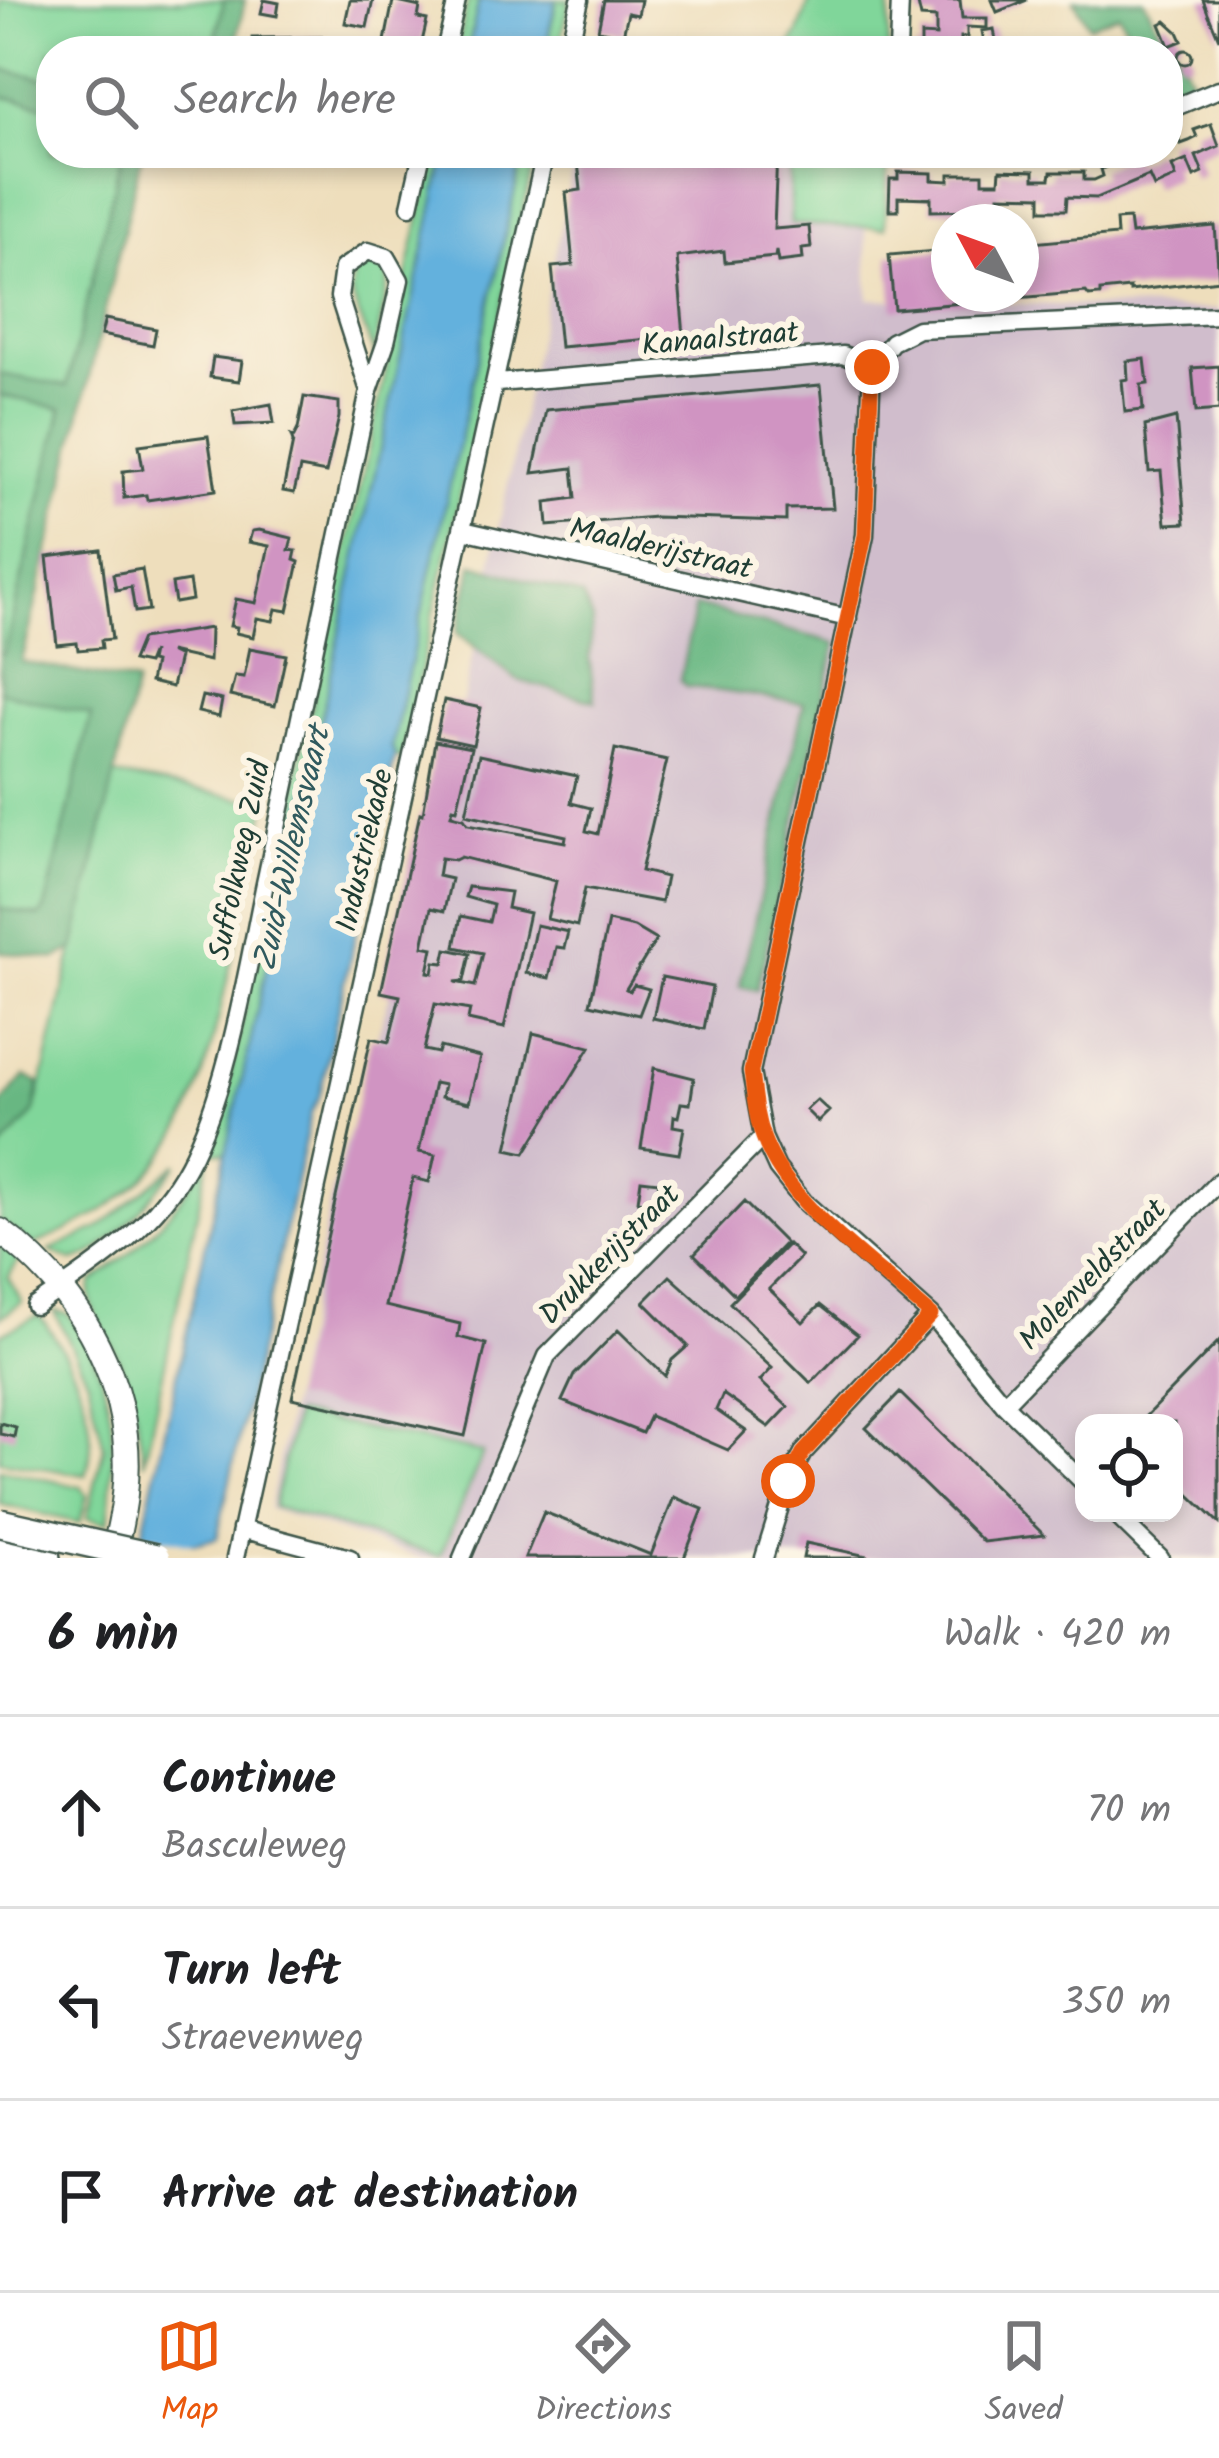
<!DOCTYPE html>
<html lang="en">
<head>
<meta charset="utf-8">
<style>
  :root { --surface:#fff; --page:#f6f6f6; --text:#202124; --muted:#757577; --line:#e0e0e0; --accent:#ea580c }
  body { margin:0; font-family:Kalam,sans-serif; background:var(--page); color:var(--text) }
  .controls { position:absolute; right:36px; bottom:36px; display:grid; overflow:hidden; border-radius:24px; box-shadow:0 6px 18px #0003 }
  .controls button { width:108px; height:108px; display:grid; place-items:center; padding:0; border:0; border-bottom:3px solid var(--line); background:var(--surface); color:var(--text); font:60px sans-serif }
  .compass { position:absolute; left:931px; top:204px; width:108px; height:108px; border-radius:50%; background:var(--surface); box-shadow:0 6px 18px #0003; rotate:311deg }
  .stop { position:absolute; width:36px; height:36px; margin:-27px; border:9px solid #ea580c; border-radius:50%; background:#fff }
  .stop.end { background:#ea580c; border-color:#fff; box-shadow:0 3px 12px #0008 }
  .list { margin:0; padding:0; list-style:none }
  h2 { display:flex; justify-content:space-between; align-items:center; height:156px; margin:0; padding:0 48px; font-size:51px }
  h2 small { font-size:39px; font-weight:400; color:var(--muted) }
  .list li { display:grid; grid-template-columns:78px 1fr auto; gap:36px; align-items:center; box-sizing:border-box; height:192px; padding:0 48px; border-top:3px solid var(--line) }
  .list b { display:block; font-size:45px; white-space:nowrap }
  .list p { margin:0; font-size:39px; white-space:nowrap; color:var(--muted) }
  .list em { font-size:39px; font-style:normal; color:var(--muted) }
  .icon { flex:none; width:66px; height:66px; fill:none; stroke:currentColor; stroke-width:2; stroke-linecap:round; stroke-linejoin:round }
  .map { position:relative; flex:none; width:1219px; height:1558px; overflow:hidden }
  .search { position:absolute; background:var(--surface); box-shadow:0 6px 18px #0003; left:36px; right:36px; top:36px; height:132px; display:flex; align-items:center; gap:30px; box-sizing:border-box; padding:0 42px; border-radius:48px; color:var(--muted); font-size:45px }
  .sheet { height:732px; background:var(--surface) }
  nav { display:flex; justify-content:space-around; align-items:center; box-sizing:border-box; height:168px; border-top:3px solid var(--line); background:var(--surface); font-size:33px; color:var(--muted) }
  nav a { display:grid; justify-items:center; gap:6px }
  nav .on { color:var(--accent) }
  .map>svg:first-child { display:block }
  .industrial { fill:#d0bdcc; fill-rule:evenodd }
  .green { fill:#80d69a; stroke:#508a67; stroke-width:3 }
  .forest { fill:#68b782; stroke:#447a5b; stroke-width:3 }
  .water { fill:#63b1dd; stroke:#417788; stroke-width:3 }
  .pier { fill:#eedebc }
  .building { fill:#d094c2 }
  .lines { fill:none; stroke-linecap:round; stroke-linejoin:round }
  .street-casing { stroke:#3e5548; stroke-width:21 }
  .secondary-casing { stroke:#3e5548; stroke-width:28 }
  .primary-casing { stroke:#3e5548; stroke-width:32 }
  .street { stroke:#fff; stroke-width:16 }
  .secondary { stroke:#fff; stroke-width:24 }
  .primary { stroke:#fff; stroke-width:27 }
  .primary-bridge-casing { stroke:#3e5548; stroke-width:32; stroke-linecap:butt }
  .primary-bridge { stroke:#fff; stroke-width:27 }
  .route { stroke:#ea580c; stroke-width:15 }
  .labels { text-anchor:middle; stroke-width:12; stroke-linejoin:round; paint-order:stroke }
  .street-label { font-size:30px; fill:#1f3d34; stroke:#fcf5e5 }
  .water-label { font-size:33px; font-style:italic; fill:#305a5e; stroke:#fcf5e5 }
</style>
</head>
<body>
<div class="map">
<svg width="1219" height="1558" viewBox="0 0 1219 1558">
  <rect width="100%" height="100%" fill="#fcf5e5"/>
  <filter id="ink" filterUnits="userSpaceOnUse"><feTurbulence type="fractalNoise" baseFrequency=".00833" numOctaves="2"/><feDisplacementMap in="SourceGraphic" scale="24" xChannelSelector="R" yChannelSelector="G"/><feConvolveMatrix kernelMatrix="1 2 1 2 8 2 1 2 1" color-interpolation-filters="sRGB"/></filter>
  <filter id="wash" filterUnits="userSpaceOnUse"><feTurbulence type="fractalNoise" baseFrequency=".004" numOctaves="4" result="noise"/><feDisplacementMap in="SourceGraphic" scale="48" xChannelSelector="R" yChannelSelector="G"/><feGaussianBlur stdDeviation="2.7" result="paint"/><feColorMatrix in="noise" values="0 0 0 0 0 0 0 0 0 0 0 0 0 0 0 0 0 1.4 0 .05"/><feComposite in="paint" operator="in"/></filter>
  <g filter="url(#wash)">
    <rect width="100%" height="100%" fill="#eedebc"/>
    <path class="industrial" d="M 576,153 L 852,153 L 862,156 L 869,299 L 1219,310 L 1219,1558 L 421,1558 L 269,1509 L 332,1191 L 432,851 ZM 1084,1423 L 1174,1423 L 1174,1513 L 1084,1513 Z"/>
    <path class="green" d="M 0,0 L 224,0 L 213,51 L 51,51 L 51,80 L 0,69 Z
      M 468,0 L 479,0 L 468,51 L 457,51 Z
      M 557,0 L 570,0 L 559,51 L 545,51 Z
      M 810,0 L 890,0 L 888,51 L 787,51 L 798,33 Z
      M 0,96 L 51,107 L 51,153 L 122,153 L 67,387 L 0,374 Z
      M 434,153 L 446,153 L 226,1153 L 210,1152 L 144,1463 C 137,1415 132,1379 107,1335 C 97,1317 86,1303 92,1282 C 148,1243 189,1199 217,1136 Z
      M 523,153 L 536,153 L 401,759 L 395,757 L 392,747 Z
      M 789,153 L 888,153 L 885,228 L 791,224 Z
      M 373,264 L 387,272 L 388,284 L 374,354 L 351,293 L 355,271 Z
      M 0,395 L 62,408 L 4,654 L 0,653 Z
      M 0,691 L 91,715 L 45,909 L 39,916 L 0,908 Z
      M 114,775 L 267,803 C 254,861 241,918 228,976 C 197,1116 177,1188 33,1245 L 0,1221 L 0,1150 L 34,1113 L 38,1099 Z
      M 178,1163 C 156,1191 108,1256 72,1261 L 50,1251 L 99,1228 Z
      M 0,1243 L 19,1259 L 8,1278 L 22,1302 L 0,1318 Z
      M 54,1311 L 68,1314 C 119,1383 116,1442 108,1523 L 87,1518 L 104,1447 L 88,1380 Z
      M 39,1315 C 72,1358 103,1420 86,1475 L 0,1461 L 0,1335 Z
      M 295,1414 L 483,1453 L 440,1556 L 273,1507 Z
      M 0,1469 L 81,1487 L 87,1496 L 80,1523 L 0,1504 Z"/>
    <path class="forest" d="M 224,0 L 245,0 L 234,51 L 213,51 Z
      M 1074,0 L 1144,0 L 1169,46 L 1174,44 L 1195,87 L 1168,97 L 1168,51 L 1139,51 L 1119,14 L 1089,26 Z
      M 0,69 L 51,80 L 51,107 L 0,96 Z
      M 122,153 L 142,153 L 22,662 L 136,683 L 74,949 L 56,959 L 0,952 L 0,908 L 39,916 L 45,909 L 91,715 L 0,691 L 0,653 L 4,653 L 62,409 L 0,395 L 0,374 L 67,386 Z
      M 473,564 L 582,596 L 593,620 L 589,657 L 595,701 L 517,680 L 457,633 Z
      M 695,606 L 836,643 L 757,990 L 740,986 L 804,703 L 686,686 L 680,680 Z
      M 25,1076 L 39,1083 L 34,1113 L 0,1150 L 0,1105 Z"/>
    <path class="water" d="M 479,0 L 556,0 L 545,51 L 468,51 Z
      M 445,153 L 523,153 L 392,747 L 395,757 L 319,1098 L 311,1113 L 217,1538 L 137,1558 Z"/>
    <path class="pier" d="M 136,1532 L 206,1547 L 199,1558 L 131,1558 Z"/>
    <g id="blocks">
      <path class="building" d="M 264,0 L 279,3 L 277,16 L 261,13 Z
        M 350,0 L 373,0 L 367,27 L 345,23 Z
        M 604,0 L 641,0 L 638,15 L 628,13 L 623,35 L 598,30 Z
        M 917,0 L 960,0 L 962,18 L 987,18 L 987,28 L 967,27 L 967,37 L 961,37 L 961,51 L 916,51 L 916,47 L 921,47 L 921,35 L 936,36 L 936,18 L 921,17 Z
        M 992,0 L 1027,0 L 997,12 Z
        M 1203,0 L 1219,0 L 1219,39 L 1208,13 Z
        M 393,1 L 420,7 L 418,18 L 427,20 L 420,51 L 383,51 Z
        M 1166,21 L 1178,32 L 1182,41 L 1169,46 L 1160,24 Z
        M 994,29 L 996,41 L 984,42 L 982,31 Z
        M 642,36 L 673,41 L 672,49 L 640,45 Z
        M 322,37 L 322,51 L 251,51 L 252,38 Z
        M 622,42 L 640,46 L 639,51 L 620,51 Z
        M1178 57a7 7 0 1 1 14 0a7 7 0 1 1-14 0Z
        M 1211,124 L 1219,146 L 1196,156 L 1203,173 L 1194,177 L 1187,160 L 1172,166 L 1176,177 L 1154,187 L 1149,176 L 1097,198 L 1067,197 L 1066,210 L 1041,210 L 1041,196 L 999,195 L 999,201 L 980,200 L 980,210 L 931,211 L 931,198 L 898,197 L 898,210 L 889,210 L 890,179 L 898,179 L 898,172 L 932,173 L 932,180 L 949,181 L 949,174 L 983,174 L 983,182 L 999,182 L 1000,170 L 1034,171 L 1034,179 L 1050,179 L 1051,172 L 1084,172 L 1084,180 L 1094,180 L 1103,176 L 1101,169 L 1132,156 L 1134,163 L 1150,156 L 1149,153 L 1168,153 L 1168,141 L 1179,137 L 1181,144 L 1189,141 L 1197,137 L 1194,130 Z
        M 577,153 L 777,153 L 774,229 L 809,226 L 811,248 L 802,249 L 803,259 L 778,262 L 776,251 L 775,257 L 725,262 L 724,251 L 677,257 L 684,336 L 560,347 L 552,267 L 573,265 L 566,192 L 581,190 Z
        M 1129,219 L 1131,234 L 1215,226 L 1219,280 L 1130,291 L 1130,288 L 1100,291 L 1100,295 L 1089,296 L 1086,292 L 894,309 L 889,255 L 949,250 L 949,294 L 1021,294 L 1021,244 L 1117,235 L 1116,220 Z
        M 105,319 L 156,329 L 153,345 L 101,335 Z
        M 213,357 L 242,361 L 239,381 L 210,377 Z
        M 1145,359 L 1148,384 L 1141,385 L 1143,410 L 1125,412 L 1122,380 L 1128,379 L 1127,361 Z
        M 1219,366 L 1219,410 L 1196,412 L 1192,368 Z
        M 821,385 L 833,508 L 786,509 L 786,521 L 655,517 L 548,526 L 546,502 L 576,498 L 573,468 L 533,473 L 546,410 Z
        M 304,397 L 339,402 L 339,417 L 326,473 L 300,468 L 294,493 L 283,491 L 293,442 L 291,436 L 294,437 L 298,429 Z
        M 271,404 L 274,423 L 235,425 L 233,411 Z
        M 1176,418 L 1185,523 L 1166,524 L 1161,471 L 1149,472 L 1145,426 Z
        M 208,436 L 216,490 L 147,500 L 146,495 L 124,498 L 123,471 L 143,469 L 139,445 Z
        M 259,530 L 292,538 L 289,550 L 296,551 L 294,560 L 299,562 L 288,611 L 276,609 L 273,621 L 257,618 L 253,637 L 236,633 L 237,627 L 230,626 L 236,599 L 256,603 L 269,546 L 249,542 L 252,531 Z
        M 101,550 L 112,639 L 101,640 L 102,648 L 78,650 L 77,643 L 57,645 L 47,557 Z
        M 142,569 L 149,610 L 135,612 L 131,587 L 116,590 L 113,574 Z
        M 189,581 L 192,600 L 175,603 L 172,584 Z
        M 210,628 L 209,661 L 169,652 L 179,657 L 172,687 L 150,682 L 154,663 L 150,662 L 152,652 L 147,664 L 132,661 L 141,639 Z
        M 250,648 L 286,655 L 275,706 L 230,696 L 235,676 L 244,677 Z
        M 202,696 L 222,700 L 219,717 L 198,712 Z
        M 444,700 L 481,708 L 473,745 L 436,737 Z
        M 435,741 L 471,748 L 457,809 L 453,808 L 451,815 L 464,818 L 468,824 L 565,842 L 566,836 L 466,814 L 479,755 L 577,776 L 571,803 L 591,808 L 586,831 L 598,834 L 615,749 L 667,760 L 641,871 L 666,877 L 661,902 L 585,888 L 577,926 L 547,919 L 556,881 L 461,857 L 455,860 L 441,858 L 438,876 L 451,879 L 444,911 L 431,908 L 423,946 L 433,948 L 428,972 L 433,973 L 435,962 L 444,963 L 447,949 L 470,954 L 464,981 L 455,982 L 475,986 L 483,953 L 455,947 L 461,916 L 489,922 L 493,905 L 465,897 L 468,887 L 510,892 L 507,908 L 529,913 L 504,1028 L 468,1020 L 470,1010 L 435,1004 L 424,1050 L 438,1053 L 440,1047 L 480,1057 L 469,1103 L 441,1097 L 444,1085 L 434,1083 L 419,1152 L 435,1155 L 429,1182 L 413,1178 L 385,1306 L 460,1324 L 458,1337 L 486,1344 L 465,1436 L 292,1398 L 371,1038 L 389,1042 L 400,996 L 381,992 L 420,813 L 423,814 Z
        M 608,921 L 634,927 L 656,940 L 626,989 L 630,991 L 634,985 L 649,989 L 639,1015 L 590,1004 Z
        M 536,925 L 568,932 L 564,948 L 556,947 L 549,978 L 526,973 Z
        M 662,977 L 712,987 L 704,1029 L 653,1018 Z
        M 533,1033 L 590,1047 L 525,1153 L 507,1149 Z
        M 654,1068 L 694,1078 L 690,1104 L 681,1103 L 678,1117 L 674,1116 L 673,1126 L 684,1128 L 679,1154 L 641,1148 Z
        M 817,1100 L 829,1111 L 818,1122 L 806,1110 Z
        M 641,1180 L 659,1182 L 655,1204 L 638,1201 Z
        M 744,1202 L 785,1243 L 735,1295 L 694,1254 Z
        M 788,1244 L 801,1257 L 769,1289 L 803,1322 L 820,1305 L 858,1335 L 811,1383 L 730,1303 Z
        M 670,1276 L 772,1368 L 760,1381 L 788,1407 L 769,1427 L 723,1394 L 716,1410 L 746,1431 L 728,1450 L 650,1416 L 642,1433 L 562,1401 L 574,1375 L 618,1330 L 665,1376 L 672,1360 L 688,1346 L 644,1302 Z
        M 1219,1341 L 1219,1523 L 1174,1480 L 1174,1423 L 1139,1423 Z
        M 900,1393 L 964,1456 L 1044,1535 L 983,1542 L 866,1428 Z
        M 0,1423 L 16,1427 L 14,1437 L 0,1434 Z
        M 674,1497 L 703,1509 L 684,1558 L 525,1558 L 544,1512 L 651,1555 Z
        M 806,1543 L 867,1556 L 867,1558 L 803,1558 Z"/>
    </g>
  </g>
  <g filter="url(#ink)">
    <use href="#blocks" fill-opacity="0" stroke="#3e5548" stroke-width="3"/>
    <g class="lines">
      <defs>
        <path id="street" d="M 445,51 L 457,0
          M 568,51 L 580,0
          M 898,51 L 900,0
          M 1168,110 L 1219,89
          M 410,206 L 422,153
          M 872,367 L 865,535 L 751,1072 L 763,1137 L 777,1168 L 804,1202 L 931,1315 L 1004,1404 L 1084,1483
          M 872,367 L 892,342 L 918,329 L 1219,315
          M 497,383 L 843,355 L 872,367
          M 463,530 L 848,618
          M 35,1306 C 93,1266 154,1229 188,1165 C 230,1087 248,962 267,874 C 301,713 335,552 369,391 L 386,342 L 400,280 L 387,257 L 368,251 L 343,268 L 339,297 L 369,391
          M 1004,1404 L 1219,1181
          M 1114,1513 L 1160,1558
          M 241,1529 L 350,1558
          M 235,1558 L 545,153
          M 462,1558 L 547,1356 L 763,1137
          M 764,1558 L 788,1481 L 803,1453 L 931,1315"/>
        <path id="secondary" d="M 0,1231 C 82,1291 137,1390 125,1494 C 123,1516 117,1537 113,1558"/>
        <path id="primary" d="M 0,1548 L 46,1558"/>
      </defs>
      <use href="#street" class="street-casing"/>
      <use href="#secondary" class="secondary-casing"/>
      <use href="#primary" class="primary-casing"/>
      <use href="#street" class="street"/>
      <use href="#secondary" class="secondary"/>
      <use href="#primary" class="primary"/>
      <defs>
        <path id="primary-bridge" d="M 0,1523 L 156,1558"/>
      </defs>
      <use href="#primary-bridge" class="primary-bridge-casing"/>
      <use href="#primary-bridge" class="primary-bridge"/>
    </g>
  </g>
  <g class="lines" filter="url(#ink)">
    <path class="route" d="M 788,1481 L 803,1453 L 931,1315 C 876,1266 788,1207 763,1137 C 755,1116 754,1094 751,1072 L 865,535 L 872,367"/>
  </g>
  <g class="labels">
    <g class="street-label">
      <text transform="translate(720 338) rotate(-5)" y="10">Kanaalstraat</text>
      <text transform="translate(661 548) rotate(13)" y="10">Maalderijstraat</text>
      <text transform="translate(364 850) rotate(-77)" y="10">Industriekade</text>
      <text transform="translate(239 860) rotate(-78)" y="10">Suffolkweg Zuid</text>
      <text transform="translate(609 1254) rotate(-45)" y="10">Drukkerijstraat</text>
      <text transform="translate(1092 1274) rotate(-46)" y="10">Molenveldstraat</text>
    </g>
    <g class="water-label">
      <text transform="translate(290 848) rotate(-77)" y="12">Zuid-Willemsvaart</text>
    </g>
  </g>
</svg>
<div class="controls">
<button><svg class="icon" aria-label="locate" viewBox="0 0 24 24"><circle cx="12" cy="12" r="6"/><path d="M12 2v4M12 18v4M2 12h4M18 12h4"/></svg></button>
</div>
<svg class="compass" viewBox="-18 -18 36 36"><path d="M0-13l5 13h-10z" fill="#e53935"/><path d="M0 13l5-13h-10z" fill="#757577"/></svg>
<div class="stop" style="left:788px;top:1481px"></div>
<div class="stop end" style="left:872px;top:367px"></div>
<div class="search"><svg class="icon" aria-label="search" viewBox="0 0 24 24"><circle cx="10" cy="10" r="6"/><path d="M15 15l6 6"/></svg>Search here</div>
</div>
<section class="sheet">
<h2>6 min<small>Walk · 420 m</small></h2>
<ul class="list">
<li><svg class="icon" aria-label="ahead" viewBox="0 0 24 24"><path d="M12 20V5M6 11l6-6 6 6"/></svg><div><b>Continue</b><p>Basculeweg</p></div><em>70 m</em></li>
<li><svg class="icon" aria-label="left" viewBox="0 0 24 24"><path d="M17 20v-9H6M10 6l-5 5 5 5"/></svg><div><b>Turn left</b><p>Straevenweg</p></div><em>350 m</em></li>
<li><svg class="icon" aria-label="arrive" viewBox="0 0 24 24"><path d="M6 21V4h12l-3 4 3 4H6"/></svg><div><b>Arrive at destination</b></div></li>
</ul>
</section>
<nav>
<a class="on"><svg class="icon" aria-label="map" viewBox="0 0 24 24"><path d="M3 6l6-2 6 2 6-2v14l-6 2-6-2-6 2zM9 4v14M15 6v14"/></svg>Map</a>
<a><svg class="icon" aria-label="directions" viewBox="0 0 24 24"><path d="M12 3l9 9-9 9-9-9zM9 14v-3h6M13 9l2 2-2 2"/></svg>Directions</a>
<a><svg class="icon" aria-label="saved" viewBox="0 0 24 24"><path d="M7 4h10v16l-5-4-5 4z"/></svg>Saved</a>
</nav>
</body>
</html>
